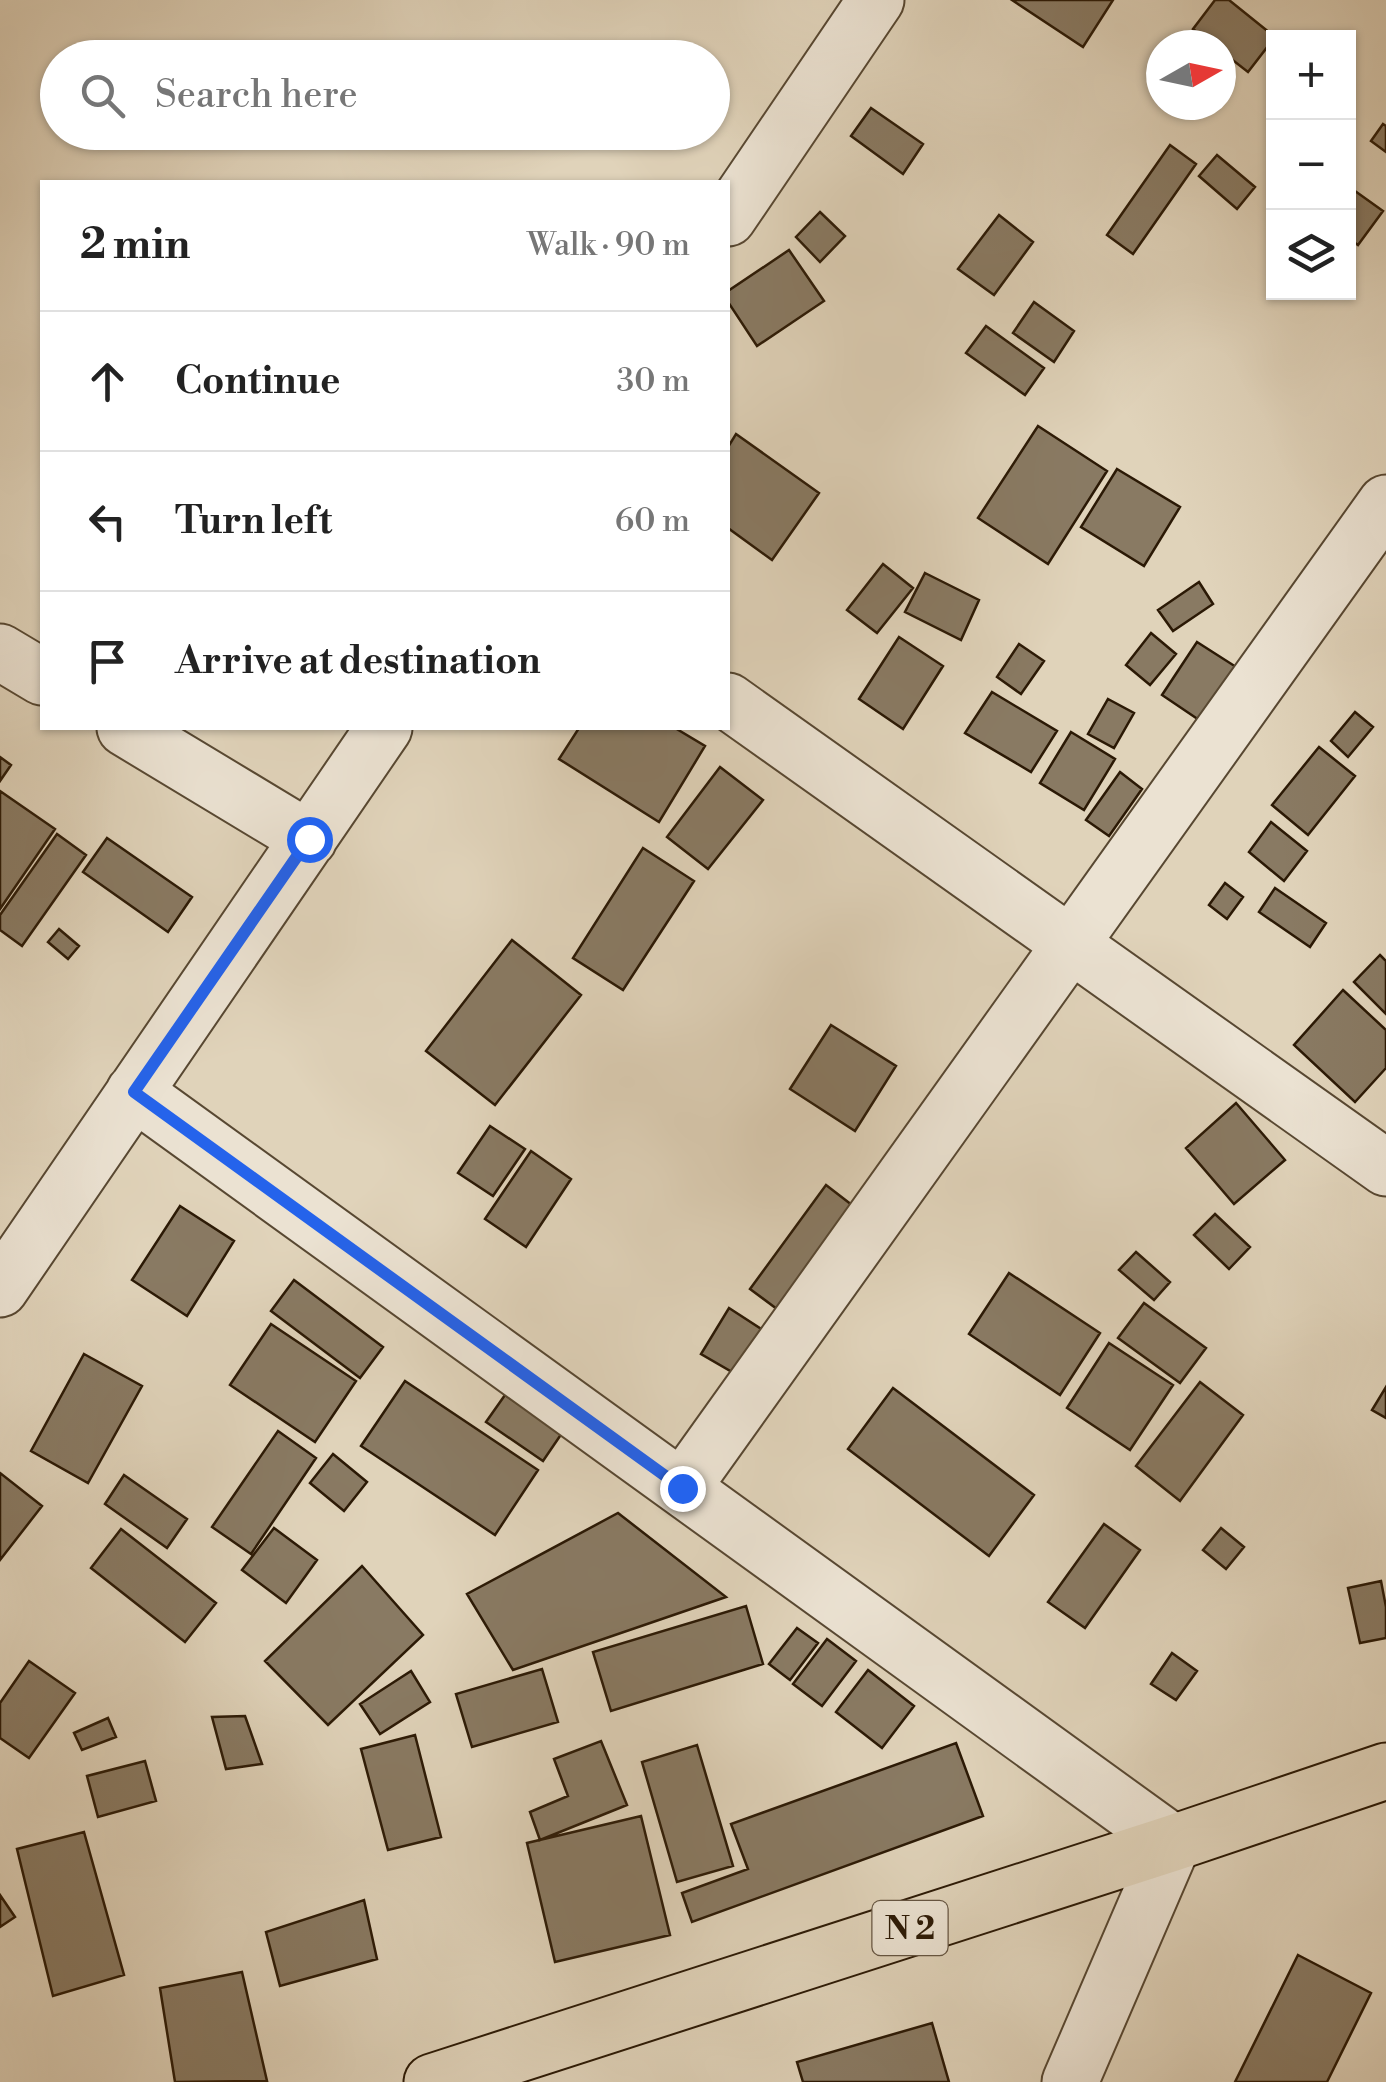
<!DOCTYPE html>
<html lang="en">
<head>
<meta charset="utf-8">
<style>
  :root { --surface:#fff; --page:#f6f6f6; --text:#222; --muted:#767676; --line:#e0e0e0 }
  body { margin:0; font-family:"Libre Bodoni",serif; background:var(--page); color:var(--text) }
  .controls { position:absolute; right:30px; top:30px; display:grid; overflow:hidden; border-radius:0px; box-shadow:0 2px 8px #0004 }
  .controls button { width:90px; height:90px; display:grid; place-items:center; padding:0; border:0; border-bottom:2px solid var(--line); background:var(--surface); color:var(--text); font:50px sans-serif }
  .compass { position:absolute; left:1146px; top:30px; width:90px; height:90px; border-radius:50%; background:var(--surface); box-shadow:0 2px 8px #0004; rotate:81deg }
  .stop { position:absolute; width:30px; height:30px; margin:-22px; border:8px solid #2563eb; border-radius:50%; background:#fff }
  .stop.end { background:#2563eb; border-color:#fff; box-shadow:0 2px 10px #0008 }
  .list { margin:0; padding:0; list-style:none }
  h2 { display:flex; justify-content:space-between; align-items:center; height:130px; margin:0; padding:0 40px; font-size:42px }
  h2 small { font-size:32px; font-weight:400; color:var(--muted) }
  .list li { display:grid; grid-template-columns:65px 1fr auto; gap:30px; align-items:center; box-sizing:border-box; height:140px; padding:0 40px; border-top:2px solid var(--line) }
  .list b { display:block; font-size:38px; white-space:nowrap }
  .list em { font-size:32px; font-style:normal; color:var(--muted) }
  .icon { flex:none; width:55px; height:55px; fill:none; stroke:currentColor; stroke-width:2; stroke-linecap:round; stroke-linejoin:round }
  .map { position:relative; flex:none; width:1386px; height:2082px; overflow:hidden }
  .search { position:absolute; background:var(--surface); box-shadow:0 2px 8px #0004; left:40px; top:40px; width:690px; height:110px; display:flex; align-items:center; gap:25px; box-sizing:border-box; padding:0 35px; border-radius:55px; color:var(--muted); font-size:38px }
  .panel { position:absolute; background:var(--surface); box-shadow:0 2px 8px #0004; left:40px; top:180px; width:690px; height:550px; border-radius:0px }
  .map>svg:first-child { display:block }
  .building { fill:#897a63; stroke:#2b1905; stroke-width:2.5 }
  .lines { fill:none; stroke-linecap:round; stroke-linejoin:round }
  .street-casing { stroke:#584832; stroke-width:59 }
  .primary-casing { stroke:#2b1905; stroke-width:59 }
  .street { stroke:#ebe2d2; stroke-width:55 }
  .primary { stroke:#e0d3ba; stroke-width:55 }
  .route { stroke:#2563eb; stroke-width:12 }
  .labels { text-anchor:middle; stroke-width:10; stroke-linejoin:round; paint-order:stroke }
  .shield { fill:#ebe2d2; stroke:#655542; stroke-width:2.5 }
  .shield-label { font-size:32px; font-weight:bold; fill:#2b1905 }
</style>
</head>
<body>
<div class="map">
<svg width="1386" height="2082" viewBox="0 0 1386 2082">
  <rect width="100%" height="100%" fill="#e0d3ba"/>
  <filter id="stains"><feTurbulence type="fractalNoise" baseFrequency=".002" numOctaves="4"/><feColorMatrix values="0 0 0 0 .2 0 0 0 0 .09 0 0 0 0 .02 0 0 0 .5 -.17"/></filter>
  <radialGradient id="worn" r=".72"><stop offset=".6" stop-color="#630" stop-opacity="0"/><stop offset="1" stop-color="#630" stop-opacity=".3"/></radialGradient>
  <path class="building" d="M 1012,0 L 1113,0 L 1083,47 Z
    M 1215,0 L 1229,0 L 1275,37 L 1248,72 L 1221,51 L 1221,45 L 1214,45 L 1193,29 Z
    M 871,108 L 923,144 L 903,174 L 851,136 Z
    M 1383,124 L 1386,126 L 1386,152 L 1371,141 Z
    M 1170,145 L 1196,164 L 1133,254 L 1107,235 Z
    M 1217,155 L 1255,187 L 1237,209 L 1199,176 Z
    M 1348,186 L 1383,211 L 1358,245 L 1348,238 Z
    M 820,212 L 845,236 L 820,262 L 796,237 Z
    M 999,215 L 1033,242 L 994,295 L 958,269 Z
    M 789,250 L 824,301 L 757,346 L 728,302 L 728,291 Z
    M 1034,302 L 1074,331 L 1054,362 L 1013,333 Z
    M 986,326 L 1044,368 L 1025,395 L 966,353 Z
    M 1038,426 L 1107,471 L 1048,564 L 978,518 Z
    M 736,434 L 819,493 L 772,560 L 728,528 L 728,447 Z
    M 1117,469 L 1180,507 L 1144,566 L 1081,527 Z
    M 883,564 L 913,588 L 877,633 L 847,610 Z
    M 925,573 L 979,600 L 961,640 L 905,612 Z
    M 1199,582 L 1213,604 L 1173,631 L 1158,610 Z
    M 1151,633 L 1176,654 L 1150,685 L 1126,665 Z
    M 899,637 L 943,666 L 903,729 L 859,699 Z
    M 1197,642 L 1244,672 L 1208,726 L 1162,695 Z
    M 1019,644 L 1044,661 L 1021,694 L 997,677 Z
    M 992,692 L 1057,731 L 1031,772 L 965,733 Z
    M 1108,699 L 1134,713 L 1114,748 L 1088,734 Z
    M 1355,712 L 1373,727 L 1348,757 L 1331,741 Z
    M 579,728 L 675,728 L 705,746 L 659,822 L 559,759 Z
    M 1071,732 L 1115,759 L 1084,810 L 1040,783 Z
    M 1319,747 L 1355,776 L 1308,835 L 1272,805 Z
    M 0,757 L 11,765 L 0,781 Z
    M 720,767 L 763,800 L 708,869 L 667,837 Z
    M 1120,772 L 1142,789 L 1109,836 L 1086,820 Z
    M 0,791 L 55,829 L 0,909 Z
    M 1271,822 L 1307,851 L 1284,881 L 1249,852 Z
    M 57,834 L 86,855 L 22,946 L 0,930 L 0,915 Z
    M 107,838 L 192,897 L 168,932 L 83,872 Z
    M 643,848 L 694,881 L 623,990 L 573,958 Z
    M 1225,883 L 1243,897 L 1227,919 L 1209,905 Z
    M 1275,888 L 1326,923 L 1310,947 L 1259,912 Z
    M 59,929 L 79,946 L 68,959 L 48,942 Z
    M 512,940 L 581,995 L 495,1105 L 426,1051 Z
    M 1380,955 L 1386,961 L 1386,1014 L 1354,982 Z
    M 1343,990 L 1386,1030 L 1386,1068 L 1355,1102 L 1294,1045 Z
    M 831,1025 L 896,1066 L 855,1131 L 790,1089 Z
    M 1236,1103 L 1285,1160 L 1234,1204 L 1186,1148 Z
    M 490,1126 L 525,1149 L 493,1196 L 458,1173 Z
    M 531,1151 L 571,1179 L 526,1247 L 485,1219 Z
    M 826,1185 L 861,1212 L 785,1315 L 750,1289 Z
    M 180,1206 L 234,1241 L 187,1316 L 132,1280 Z
    M 1215,1214 L 1250,1247 L 1229,1269 L 1194,1235 Z
    M 1136,1252 L 1170,1282 L 1154,1300 L 1119,1270 Z
    M 1009,1273 L 1100,1333 L 1060,1395 L 969,1334 Z
    M 294,1280 L 383,1347 L 360,1378 L 271,1311 Z
    M 1144,1303 L 1206,1348 L 1180,1383 L 1118,1338 Z
    M 729,1308 L 766,1332 L 739,1376 L 701,1354 Z
    M 271,1324 L 356,1381 L 315,1442 L 230,1385 Z
    M 1109,1343 L 1173,1385 L 1130,1450 L 1067,1408 Z
    M 84,1354 L 142,1386 L 88,1483 L 31,1451 Z
    M 405,1381 L 538,1470 L 495,1535 L 361,1446 Z
    M 1200,1382 L 1243,1415 L 1180,1501 L 1136,1466 Z
    M 1386,1387 L 1386,1418 L 1372,1410 Z
    M 893,1388 L 1034,1495 L 989,1556 L 848,1449 Z
    M 505,1395 L 562,1433 L 543,1461 L 486,1422 Z
    M 278,1431 L 316,1458 L 251,1554 L 212,1527 Z
    M 333,1454 L 367,1482 L 344,1511 L 310,1483 Z
    M 0,1473 L 42,1506 L 0,1560 Z
    M 124,1475 L 187,1519 L 167,1548 L 105,1504 Z
    M 618,1513 L 726,1597 L 513,1670 L 467,1594 Z
    M 1104,1524 L 1140,1550 L 1085,1628 L 1048,1602 Z
    M 274,1528 L 317,1560 L 286,1603 L 242,1570 Z
    M 1221,1528 L 1244,1547 L 1226,1569 L 1203,1550 Z
    M 121,1529 L 216,1603 L 185,1642 L 91,1568 Z
    M 362,1566 L 423,1635 L 328,1725 L 265,1661 Z
    M 1381,1581 L 1386,1607 L 1386,1638 L 1360,1643 L 1348,1588 Z
    M 746,1606 L 763,1664 L 611,1711 L 593,1652 Z
    M 797,1628 L 818,1643 L 790,1680 L 769,1664 Z
    M 827,1639 L 856,1661 L 822,1706 L 793,1684 Z
    M 1172,1653 L 1197,1671 L 1176,1700 L 1151,1684 Z
    M 29,1661 L 75,1693 L 29,1758 L 0,1738 L 0,1703 Z
    M 542,1669 L 558,1722 L 472,1747 L 456,1694 Z
    M 868,1670 L 914,1706 L 882,1748 L 836,1712 Z
    M 411,1671 L 430,1702 L 380,1734 L 360,1704 Z
    M 245,1716 L 262,1764 L 226,1769 L 212,1717 Z
    M 108,1718 L 116,1737 L 82,1750 L 74,1733 Z
    M 415,1735 L 441,1837 L 388,1850 L 361,1749 Z
    M 601,1741 L 627,1805 L 540,1840 L 530,1812 L 568,1796 L 554,1759 Z
    M 956,1743 L 983,1816 L 692,1922 L 682,1893 L 748,1869 L 731,1824 Z
    M 697,1745 L 733,1866 L 677,1882 L 642,1762 Z
    M 145,1761 L 156,1801 L 98,1817 L 87,1776 Z
    M 641,1816 L 670,1935 L 555,1962 L 527,1843 Z
    M 84,1832 L 124,1975 L 53,1996 L 17,1849 Z
    M 0,1895 L 15,1917 L 0,1927 Z
    M 364,1900 L 377,1959 L 280,1986 L 266,1932 Z
    M 1298,1955 L 1371,1993 L 1327,2082 L 1235,2082 Z
    M 242,1972 L 267,2081 L 175,2082 L 160,1988 Z
    M 932,2023 L 949,2082 L 803,2082 L 797,2062 Z"/>
  <g class="lines">
    <defs>
      <path id="street" d="M 728,218 L 876,0
        M 0,652 L 42,677
        M 728,701 L 1386,1168
        M 125,728 L 309,839
        M 134,1092 L 1173,1843 L 1070,2082
        M 0,1289 L 384,728
        M 682,1488 L 1386,503"/>
      <path id="primary" d="M 432,2082 L 1173,1843 L 1386,1771"/>
    </defs>
    <use href="#street" class="street-casing"/>
    <use href="#primary" class="primary-casing"/>
    <use href="#street" class="street"/>
    <use href="#primary" class="primary"/>
  </g>
  <g class="lines">
    <path class="route" d="M 309,839 L 134,1092 L 682,1488"/>
  </g>
  <g class="labels">
    <rect class="shield" x="872.5" y="1901" width="75" height="54" rx="8"/>
    <g class="shield-label">
      <text x="910" y="1939">N 2</text>
    </g>
  </g>
  <rect width="100%" height="100%" filter="url(#stains)"/>
  <rect width="100%" height="100%" fill="url(#worn)"/>
</svg>
<div class="controls">
<button>+</button>
<button>−</button>
<button><svg class="icon" aria-label="layers" viewBox="0 0 24 24"><path d="M12 4l9 5-9 5-9-5zM3 14l9 5 9-5"/></svg></button>
</div>
<svg class="compass" viewBox="-18 -18 36 36"><path d="M0-13l5 13h-10z" fill="#e53935"/><path d="M0 13l5-13h-10z" fill="#767676"/></svg>
<div class="stop" style="left:309px;top:839px"></div>
<div class="stop end" style="left:682px;top:1488px"></div>
<div class="search"><svg class="icon" aria-label="search" viewBox="0 0 24 24"><circle cx="10" cy="10" r="6"/><path d="M15 15l6 6"/></svg>Search here</div>
<section class="panel">
<h2>2 min<small>Walk · 90 m</small></h2>
<ul class="list">
<li><svg class="icon" aria-label="ahead" viewBox="0 0 24 24"><path d="M12 20V5M6 11l6-6 6 6"/></svg><div><b>Continue</b></div><em>30 m</em></li>
<li><svg class="icon" aria-label="left" viewBox="0 0 24 24"><path d="M17 20v-9H6M10 6l-5 5 5 5"/></svg><div><b>Turn left</b></div><em>60 m</em></li>
<li><svg class="icon" aria-label="arrive" viewBox="0 0 24 24"><path d="M6 21V4h12l-3 4 3 4H6"/></svg><div><b>Arrive at destination</b></div></li>
</ul>
</section>
</div>
</body>
</html>
